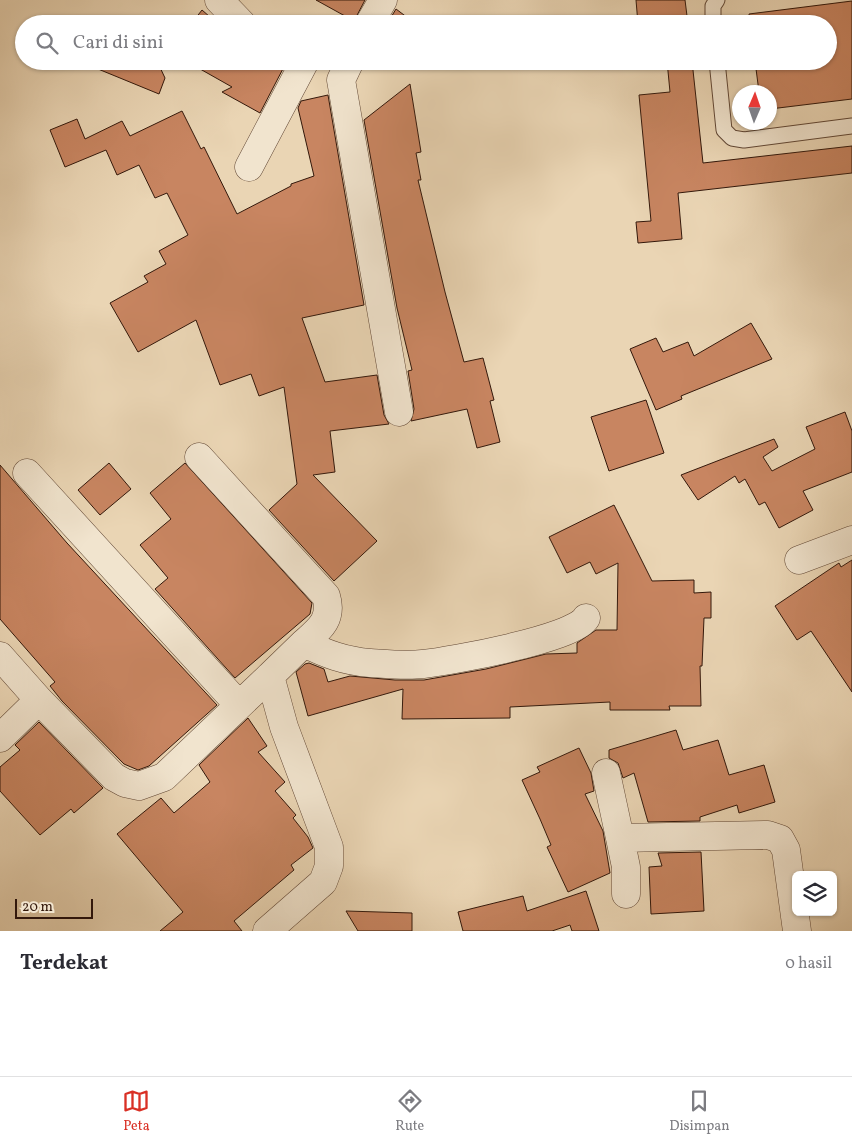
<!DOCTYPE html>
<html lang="id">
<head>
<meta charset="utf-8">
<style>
  :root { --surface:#fff; --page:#f7f7f7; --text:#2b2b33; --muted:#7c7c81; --line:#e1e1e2; --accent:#d93025 }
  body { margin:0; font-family:Vollkorn,serif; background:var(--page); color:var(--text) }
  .controls { position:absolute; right:15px; bottom:15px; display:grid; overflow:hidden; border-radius:8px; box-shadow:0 1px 4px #0004 }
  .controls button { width:45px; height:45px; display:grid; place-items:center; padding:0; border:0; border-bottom:1px solid var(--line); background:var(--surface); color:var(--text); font:25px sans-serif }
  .compass { position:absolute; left:732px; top:85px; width:45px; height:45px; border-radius:50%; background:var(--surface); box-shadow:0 1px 4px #0004; rotate:2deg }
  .scale { position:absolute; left:15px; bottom:12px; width:78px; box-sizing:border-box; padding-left:5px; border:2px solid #33180b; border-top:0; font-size:14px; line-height:18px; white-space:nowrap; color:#33180b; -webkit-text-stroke:4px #f1e4ce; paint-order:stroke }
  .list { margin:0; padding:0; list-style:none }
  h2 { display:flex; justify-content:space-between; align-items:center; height:65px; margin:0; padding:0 20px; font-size:21px }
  h2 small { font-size:16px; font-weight:400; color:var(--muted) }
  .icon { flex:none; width:28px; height:28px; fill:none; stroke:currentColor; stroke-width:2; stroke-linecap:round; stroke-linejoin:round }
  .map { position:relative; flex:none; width:852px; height:931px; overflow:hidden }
  .search { position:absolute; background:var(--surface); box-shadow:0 1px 4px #0004; left:15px; right:15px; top:15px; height:55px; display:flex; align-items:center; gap:12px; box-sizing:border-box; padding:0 18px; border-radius:28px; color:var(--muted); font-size:19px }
  .sheet { height:145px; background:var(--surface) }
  nav { display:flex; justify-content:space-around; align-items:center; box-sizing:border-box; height:70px; border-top:1px solid var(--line); background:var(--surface); font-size:14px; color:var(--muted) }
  nav a { display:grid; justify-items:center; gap:2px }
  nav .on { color:var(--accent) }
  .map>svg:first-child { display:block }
  .building { fill:#c88561; stroke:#33180b }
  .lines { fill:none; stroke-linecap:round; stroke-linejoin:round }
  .service-casing { stroke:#614735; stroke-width:17 }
  .minor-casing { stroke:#614735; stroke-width:29 }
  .service { stroke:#f1e4ce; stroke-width:15 }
  .minor { stroke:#f1e4ce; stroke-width:28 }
</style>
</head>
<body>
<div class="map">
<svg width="852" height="931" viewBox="0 0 852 931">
  <rect width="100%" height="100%" fill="#ead5b4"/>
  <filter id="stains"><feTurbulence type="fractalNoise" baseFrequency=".004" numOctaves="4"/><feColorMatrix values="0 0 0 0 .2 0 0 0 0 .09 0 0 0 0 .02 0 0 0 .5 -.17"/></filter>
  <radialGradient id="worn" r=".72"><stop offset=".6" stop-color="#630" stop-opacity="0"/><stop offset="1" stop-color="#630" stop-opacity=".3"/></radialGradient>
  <path class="building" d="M 316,0 L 365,0 L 354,21 Z
    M 636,0 L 685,0 L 688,24 L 638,24 Z
    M 852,1 L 852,99 L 770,109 L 770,92 L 759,92 L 755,61 L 828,61 L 828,24 L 750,24 L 749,14 Z
    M 396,9 L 416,24 L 387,24 Z
    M 202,10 L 218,24 L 191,24 Z
    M 157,61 L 165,78 L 159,94 L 81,62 Z
    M 186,61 L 287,61 L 260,113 L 222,92 L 232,87 Z
    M 667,61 L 692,61 L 703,163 L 852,146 L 852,173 L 678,193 L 682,239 L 638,243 L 636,222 L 651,221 L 639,95 L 670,92 Z
    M 410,84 L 421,152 L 416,153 L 421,180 L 418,180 L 445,292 L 464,362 L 483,358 L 494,400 L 490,401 L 500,442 L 477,448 L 467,409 L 411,421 L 414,409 L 408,371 L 412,370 L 397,308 L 364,120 Z
    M 328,95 L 364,305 L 302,318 L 325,382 L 377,375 L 384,415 L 389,424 L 330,431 L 335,472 L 313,475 L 377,541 L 334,581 L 269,510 L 297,484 L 284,387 L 259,396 L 251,374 L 220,385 L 196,320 L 138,352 L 110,303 L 148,282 L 144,276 L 166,264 L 159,251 L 188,235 L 167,193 L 155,198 L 139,165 L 117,175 L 106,150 L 65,167 L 50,130 L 77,119 L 85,139 L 122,121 L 130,136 L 182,111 L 201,149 L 204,147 L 237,214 L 291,186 L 291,184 L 314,176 L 298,108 L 301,101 Z
    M 751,323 L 772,359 L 681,396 L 682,399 L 656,410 L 630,349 L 656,338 L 663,352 L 688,342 L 694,356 Z
    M 646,400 L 664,453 L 609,471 L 591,417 Z
    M 845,412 L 852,431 L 852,472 L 803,491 L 813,510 L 779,528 L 765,502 L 759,505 L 745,479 L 739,483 L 735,476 L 698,500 L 681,475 L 774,439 L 778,447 L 763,457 L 772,471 L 815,449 L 806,427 Z
    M 109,463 L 131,489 L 100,515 L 78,490 Z
    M 185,463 L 312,603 L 310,614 L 235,678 L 155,589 L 168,578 L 140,545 L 171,519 L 150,493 Z
    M 0,465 L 67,543 L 217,705 L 149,766 L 138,770 L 124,764 L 62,701 L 50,686 L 55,682 L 0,619 Z
    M 614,505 L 652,581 L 694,580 L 694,593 L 711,592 L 711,618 L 704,618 L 702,666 L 700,666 L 701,706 L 669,706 L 670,710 L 610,710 L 610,702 L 510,707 L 510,718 L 402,719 L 403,689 L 308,716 L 296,672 L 305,664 L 309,663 L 324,669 L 328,682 L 350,676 L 395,680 L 424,680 L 486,669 L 546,654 L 577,653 L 577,643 L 596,630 L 617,630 L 618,563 L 596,574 L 590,562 L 567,573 L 549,537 Z
    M 852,560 L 852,692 L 811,631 L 797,640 L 775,606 L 839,563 L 841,567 Z
    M 248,718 L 267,746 L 258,752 L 285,782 L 275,791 L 296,815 L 293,818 L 308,837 L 313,848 L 291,865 L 294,870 L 234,921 L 242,931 L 160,931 L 183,912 L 117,834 L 161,798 L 174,813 L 210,782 L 199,765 Z
    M 39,722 L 103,788 L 74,813 L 71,809 L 40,835 L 0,791 L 0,767 L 20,750 L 15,745 Z
    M 676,730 L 683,750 L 718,740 L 729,775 L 764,765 L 775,802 L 739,813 L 737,805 L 700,817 L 700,821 L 648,822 L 634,773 L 623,778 L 618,763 L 609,758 L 609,750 Z
    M 579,748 L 591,773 L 594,791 L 585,794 L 603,831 L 610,873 L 568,892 L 547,847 L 551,845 L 540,819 L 522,780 L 540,772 L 537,767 Z
    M 701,852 L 704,911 L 651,914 L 649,867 L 662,866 L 658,853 Z
    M 586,891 L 599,931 L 572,931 L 570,925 L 552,931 L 463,931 L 458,912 L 523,896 L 527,911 Z
    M 346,911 L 412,913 L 412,931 L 358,931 Z"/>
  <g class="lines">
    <defs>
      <path id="service" d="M 713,24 L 713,6 L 717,0
        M 717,61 L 724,130 L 732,138 L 744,140 L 852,126"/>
      <path id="minor" d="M 219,0 L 242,24
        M 369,24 L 383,0
        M 350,61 L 341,80 L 399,412
        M 249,167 L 304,63
        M 199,457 L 326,596 C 333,619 320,629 304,643
        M 27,473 L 238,704
        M 799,560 L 852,540
        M 0,656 L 39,700 L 114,777 L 125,783 L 139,786 L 164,777 L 270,676
        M 0,738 L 39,700
        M 606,773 L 620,838 L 768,835 L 780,839 L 786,850 L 797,931
        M 620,838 L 626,867 L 626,894
        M 267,931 L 323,882 L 329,866 L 329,847 L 284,727 L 270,676 L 304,643 C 326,654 345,661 370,663 C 386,664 406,666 423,664 C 450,661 574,639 586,618"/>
    </defs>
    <use href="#service" class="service-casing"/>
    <use href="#minor" class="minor-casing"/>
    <use href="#service" class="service"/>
    <use href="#minor" class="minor"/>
  </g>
  <rect width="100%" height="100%" filter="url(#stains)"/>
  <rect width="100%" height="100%" fill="url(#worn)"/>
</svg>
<div class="controls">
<button><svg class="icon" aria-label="layers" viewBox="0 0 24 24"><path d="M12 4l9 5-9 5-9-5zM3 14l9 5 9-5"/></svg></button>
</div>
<svg class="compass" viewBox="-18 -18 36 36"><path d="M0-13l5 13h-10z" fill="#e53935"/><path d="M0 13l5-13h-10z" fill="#7c7c81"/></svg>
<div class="scale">20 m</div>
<div class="search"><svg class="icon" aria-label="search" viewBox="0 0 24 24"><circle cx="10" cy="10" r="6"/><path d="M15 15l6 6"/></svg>Cari di sini</div>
</div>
<section class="sheet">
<h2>Terdekat<small>0 hasil</small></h2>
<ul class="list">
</ul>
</section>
<nav>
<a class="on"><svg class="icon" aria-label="map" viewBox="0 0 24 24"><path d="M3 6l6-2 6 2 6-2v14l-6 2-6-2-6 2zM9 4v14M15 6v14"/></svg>Peta</a>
<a><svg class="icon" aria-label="directions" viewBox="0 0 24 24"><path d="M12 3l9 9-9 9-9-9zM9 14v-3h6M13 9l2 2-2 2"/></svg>Rute</a>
<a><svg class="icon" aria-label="saved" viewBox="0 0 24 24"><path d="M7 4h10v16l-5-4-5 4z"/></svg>Disimpan</a>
</nav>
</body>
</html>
